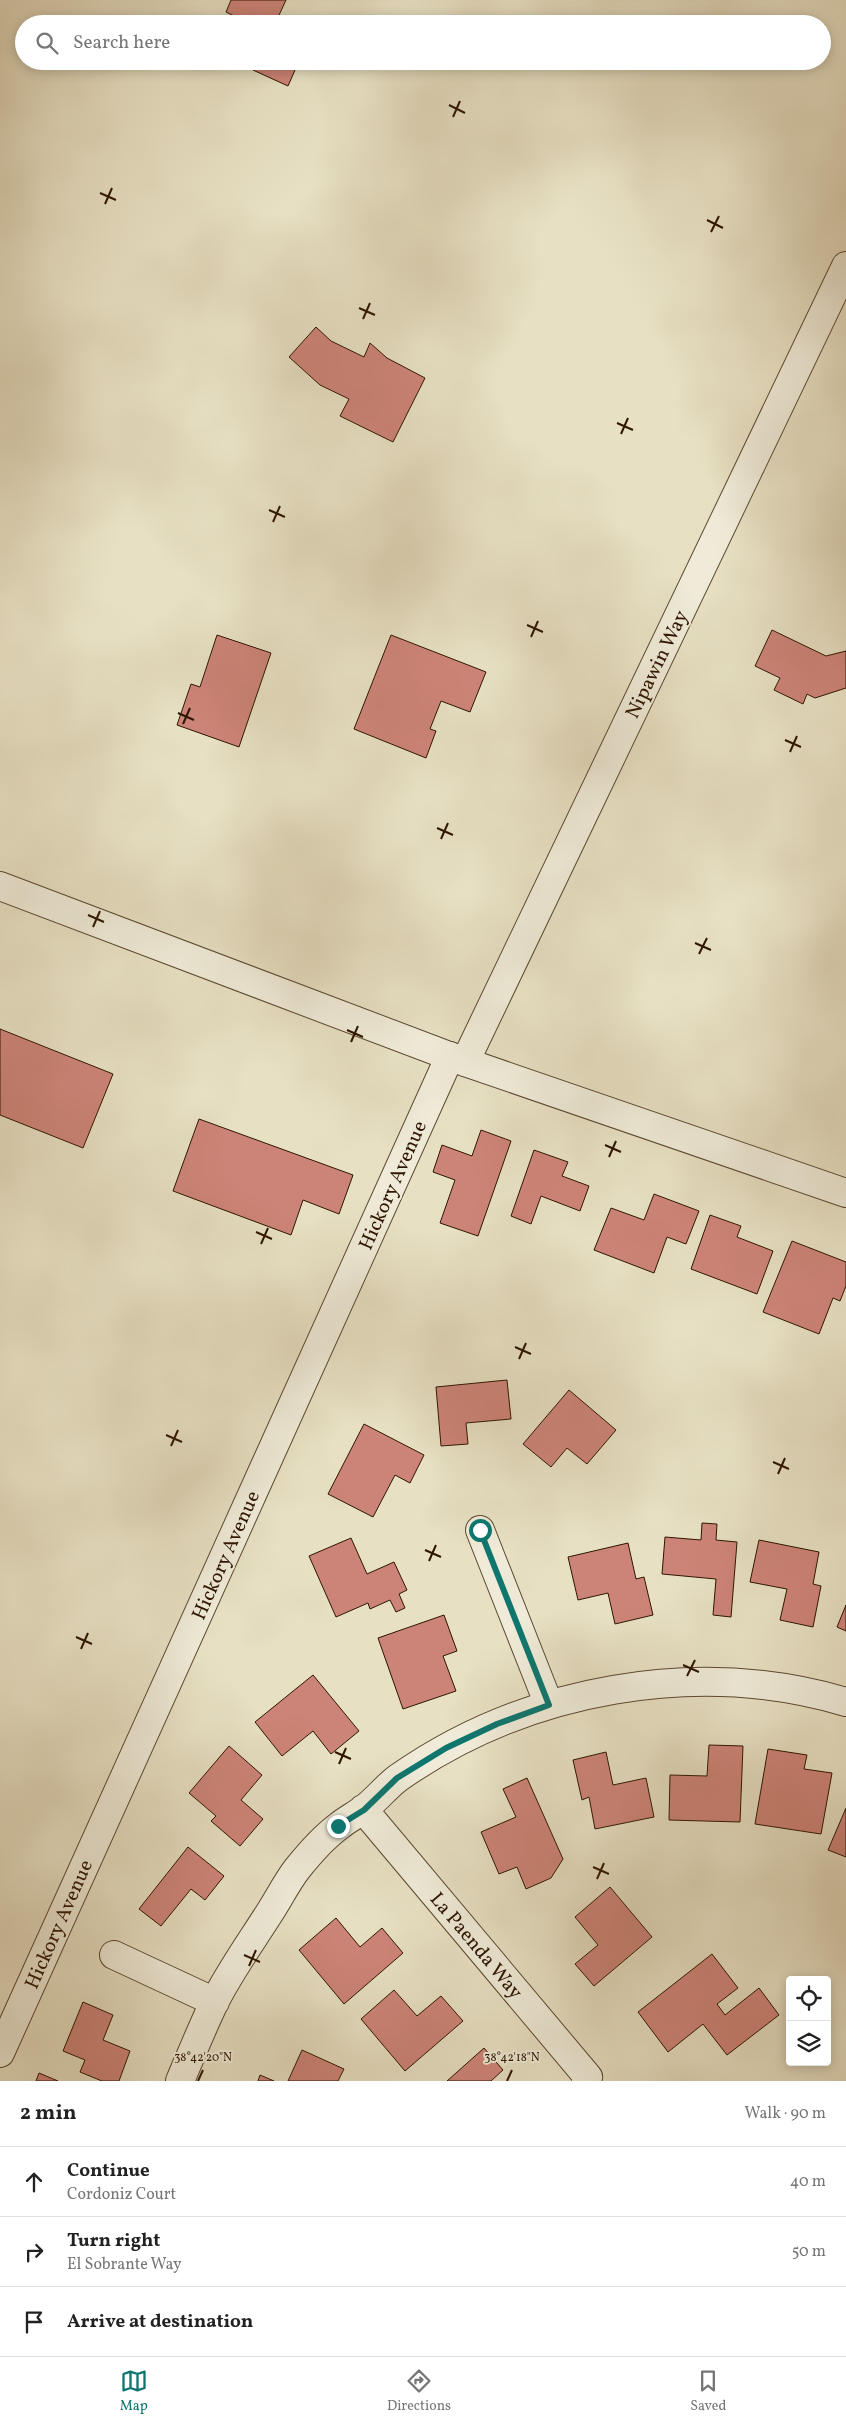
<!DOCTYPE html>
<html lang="en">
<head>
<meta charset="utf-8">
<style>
  :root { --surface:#fff; --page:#f6f6f6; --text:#222; --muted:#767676; --line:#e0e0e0; --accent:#0f766e }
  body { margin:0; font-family:Vollkorn,serif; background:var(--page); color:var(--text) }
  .controls { position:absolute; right:15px; bottom:15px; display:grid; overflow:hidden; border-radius:5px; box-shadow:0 2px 12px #0003 }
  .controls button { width:45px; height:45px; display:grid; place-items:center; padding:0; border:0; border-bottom:1px solid var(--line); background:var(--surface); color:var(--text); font:25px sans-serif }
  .stop { position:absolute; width:15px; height:15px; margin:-11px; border:4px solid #0f766e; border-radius:50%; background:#fff }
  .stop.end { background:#0f766e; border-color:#fff; box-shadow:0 1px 5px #0008 }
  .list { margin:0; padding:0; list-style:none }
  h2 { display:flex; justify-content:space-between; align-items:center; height:65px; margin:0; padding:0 20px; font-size:21px }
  h2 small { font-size:16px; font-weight:400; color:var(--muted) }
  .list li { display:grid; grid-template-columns:32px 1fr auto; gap:15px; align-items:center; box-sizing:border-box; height:70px; padding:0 20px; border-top:1px solid var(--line) }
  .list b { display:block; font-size:19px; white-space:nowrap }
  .list p { margin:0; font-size:16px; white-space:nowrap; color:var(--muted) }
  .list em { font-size:16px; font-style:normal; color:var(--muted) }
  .icon { flex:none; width:28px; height:28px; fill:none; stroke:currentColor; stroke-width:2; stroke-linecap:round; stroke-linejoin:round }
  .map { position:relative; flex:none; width:846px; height:2081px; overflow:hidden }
  .search { position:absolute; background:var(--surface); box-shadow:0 2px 12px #0003; left:15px; right:15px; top:15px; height:55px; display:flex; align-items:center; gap:12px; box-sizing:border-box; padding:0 18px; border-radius:28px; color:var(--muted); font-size:19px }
  .sheet { height:275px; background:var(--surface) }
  nav { display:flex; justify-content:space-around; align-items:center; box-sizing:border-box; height:70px; border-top:1px solid var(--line); background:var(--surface); font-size:14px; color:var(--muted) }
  nav a { display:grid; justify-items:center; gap:2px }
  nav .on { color:var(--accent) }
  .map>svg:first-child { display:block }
  .building { fill:#cd8478; stroke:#2e1500 }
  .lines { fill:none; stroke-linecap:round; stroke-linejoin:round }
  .minor-casing { stroke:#5c4831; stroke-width:30 }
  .tertiary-casing { stroke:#5c4831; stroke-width:30 }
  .minor { stroke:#efebd8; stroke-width:28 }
  .tertiary { stroke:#efebd8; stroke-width:28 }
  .route { stroke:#0f766e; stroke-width:6 }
  .ticks { fill:none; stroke:#2e1500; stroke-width:2 }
  .labels { text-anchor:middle; stroke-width:4; stroke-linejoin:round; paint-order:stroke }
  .street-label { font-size:20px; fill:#2e1500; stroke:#efebd8 }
  .ticks-label { font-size:12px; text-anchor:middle; fill:#2e1500; stroke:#efebd8; stroke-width:4; stroke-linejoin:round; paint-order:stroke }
</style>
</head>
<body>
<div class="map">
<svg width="846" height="2081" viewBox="0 0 846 2081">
  <rect width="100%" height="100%" fill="#e7e0c3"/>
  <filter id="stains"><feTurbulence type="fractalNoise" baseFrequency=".004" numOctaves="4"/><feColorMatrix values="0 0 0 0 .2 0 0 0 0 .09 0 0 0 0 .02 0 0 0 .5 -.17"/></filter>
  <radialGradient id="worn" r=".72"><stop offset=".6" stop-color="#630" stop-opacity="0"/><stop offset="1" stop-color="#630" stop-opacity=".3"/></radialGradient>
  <path class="building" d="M 231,0 L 286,0 L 275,24 L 235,24 L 238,18 L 226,12 Z
    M 257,61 L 299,61 L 288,86 L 253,70 Z
    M 316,327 L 331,341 L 364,357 L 370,343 L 387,358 L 425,378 L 393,442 L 340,416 L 349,399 L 320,385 L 289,357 Z
    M 772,630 L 826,656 L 846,651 L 846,688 L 815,698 L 807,694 L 803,704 L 774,690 L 780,678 L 755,666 Z
    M 217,635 L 271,653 L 239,747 L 177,725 L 191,684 L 200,687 Z
    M 391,635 L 486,672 L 470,712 L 441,701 L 430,729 L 436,731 L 426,758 L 354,729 Z
    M 0,1029 L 113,1074 L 83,1148 L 0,1115 Z
    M 199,1119 L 353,1175 L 339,1214 L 303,1200 L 291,1235 L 173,1191 Z
    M 481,1130 L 511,1141 L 478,1236 L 440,1223 L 455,1180 L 433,1172 L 442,1145 L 472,1156 Z
    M 534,1150 L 568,1162 L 562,1176 L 589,1186 L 580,1211 L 541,1196 L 531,1224 L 511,1216 Z
    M 654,1194 L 699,1211 L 686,1244 L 667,1237 L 654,1273 L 594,1250 L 611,1208 L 644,1220 Z
    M 710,1215 L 741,1226 L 737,1237 L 773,1251 L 757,1294 L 691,1269 Z
    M 792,1241 L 846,1262 L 846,1286 L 840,1301 L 833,1298 L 819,1334 L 763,1312 Z
    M 507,1380 L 511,1419 L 466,1423 L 468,1444 L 441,1446 L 436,1387 Z
    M 569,1390 L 616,1430 L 587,1464 L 567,1448 L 551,1467 L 523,1444 Z
    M 364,1424 L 424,1455 L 410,1483 L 395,1475 L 373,1517 L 328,1494 Z
    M 702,1523 L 717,1524 L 716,1540 L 737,1542 L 731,1617 L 713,1615 L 716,1579 L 662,1574 L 665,1537 L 701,1540 Z
    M 351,1538 L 367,1574 L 394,1562 L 407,1590 L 399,1594 L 405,1608 L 396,1612 L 390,1600 L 370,1609 L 368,1603 L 336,1617 L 309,1556 Z
    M 759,1540 L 819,1552 L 813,1584 L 821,1586 L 813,1627 L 780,1620 L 787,1589 L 750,1582 Z
    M 628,1543 L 636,1579 L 644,1577 L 653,1615 L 615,1624 L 608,1593 L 578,1600 L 568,1557 Z
    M 846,1605 L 846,1631 L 837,1627 Z
    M 444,1615 L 457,1651 L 443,1656 L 456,1691 L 403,1709 L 378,1638 Z
    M 313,1675 L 359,1731 L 331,1754 L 313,1731 L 282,1756 L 255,1722 Z
    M 709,1745 L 743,1746 L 740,1822 L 669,1820 L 670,1775 L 707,1776 Z
    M 229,1746 L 262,1775 L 241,1800 L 263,1819 L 240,1846 L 211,1821 L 216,1816 L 189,1793 Z
    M 768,1749 L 807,1755 L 804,1769 L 832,1773 L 821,1834 L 755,1824 Z
    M 606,1752 L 613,1785 L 646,1778 L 654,1817 L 595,1829 L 589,1797 L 582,1800 L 573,1760 Z
    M 527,1778 L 563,1859 L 551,1878 L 526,1889 L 517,1867 L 499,1874 L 481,1832 L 516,1817 L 503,1789 Z
    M 846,1808 L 846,1857 L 828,1850 Z
    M 188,1847 L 224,1876 L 205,1900 L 191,1889 L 161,1926 L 139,1909 Z
    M 610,1887 L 652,1937 L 594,1986 L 575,1964 L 598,1945 L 575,1917 Z
    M 336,1918 L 360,1947 L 382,1928 L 403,1953 L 344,2004 L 299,1950 Z
    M 712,1954 L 738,1988 L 717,2004 L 725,2015 L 759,1988 L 779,2015 L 727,2055 L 703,2024 L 668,2052 L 638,2012 Z
    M 394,1990 L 417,2016 L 441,1996 L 463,2021 L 405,2071 L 361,2019 Z
    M 83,2002 L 113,2015 L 103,2040 L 130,2051 L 119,2081 L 102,2081 L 80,2072 L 85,2060 L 63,2051 Z
    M 484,2048 L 503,2070 L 491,2081 L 447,2081 Z
    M 302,2050 L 344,2069 L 338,2081 L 288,2081 Z
    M 39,2073 L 58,2081 L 36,2081 Z
    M 260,2075 L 274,2081 L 258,2081 Z"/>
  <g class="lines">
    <defs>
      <path id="minor" d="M 465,1062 L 846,266
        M 480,1530 L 549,1705
        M 363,1809 L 588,2077 L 586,2081
        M 114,1955 L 215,2002
        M 0,2053 L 450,1056
        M 180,2081 C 191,2055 202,2028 214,2003 C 230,1971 251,1942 270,1912 C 279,1898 287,1882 297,1869 C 309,1854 324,1837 339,1826 C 346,1820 356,1815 364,1809 C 376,1800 386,1787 398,1778 C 526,1688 697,1658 846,1702"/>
      <path id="tertiary" d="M 0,886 L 465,1062 L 846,1193"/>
    </defs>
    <use href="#minor" class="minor-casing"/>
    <use href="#tertiary" class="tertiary-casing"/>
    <use href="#minor" class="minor"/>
    <use href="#tertiary" class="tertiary"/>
  </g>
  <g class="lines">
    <path class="route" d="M 338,1826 L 364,1810 L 397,1778 L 446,1748 L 497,1724 L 549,1705 L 480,1530"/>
  </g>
  <path class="ticks" d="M 449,105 L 465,113M 453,117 L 460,101M 100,193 L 116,200M 105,204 L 112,188M 707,220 L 723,228M 711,232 L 719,216M 359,308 L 375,315M 363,319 L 370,303M 617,423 L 633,430M 621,434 L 628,418M 269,510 L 285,517M 273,522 L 280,506M 527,625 L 543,632M 531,637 L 538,621M 178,713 L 194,720M 183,724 L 190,708M 785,740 L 801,747M 790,752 L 797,736M 437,828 L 453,835M 441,839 L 448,823M 88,915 L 104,922M 93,927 L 100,911M 695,943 L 711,950M 699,954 L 707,938M 347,1030 L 363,1037M 351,1042 L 358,1026M 605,1145 L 621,1152M 609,1157 L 616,1141M 256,1232 L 272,1239M 261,1244 L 268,1228M 515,1347 L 531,1354M 519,1359 L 526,1343M 166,1435 L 182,1442M 171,1446 L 178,1430M 773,1462 L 789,1469M 778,1474 L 785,1458M 425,1550 L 441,1557M 429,1561 L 436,1545M 76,1637 L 92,1644M 81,1649 L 88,1633M 683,1665 L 699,1672M 687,1676 L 695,1660M 335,1752 L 351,1759M 339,1764 L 346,1748M 593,1867 L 609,1874M 597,1879 L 604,1863M 244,1955 L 260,1962M 249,1966 L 256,1950M 198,2081 L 203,2070M 507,2081 L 512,2070"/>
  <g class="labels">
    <g class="street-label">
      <text transform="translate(656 664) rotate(-64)" y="7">Nipawin Way</text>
      <text transform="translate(392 1185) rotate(-66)" y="7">Hickory Avenue</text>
      <text transform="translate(225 1555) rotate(-66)" y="7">Hickory Avenue</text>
      <text transform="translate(58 1924) rotate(-66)" y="7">Hickory Avenue</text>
      <text transform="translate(477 1945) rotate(50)" y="7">La Paenda Way</text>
    </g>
  </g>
  <g class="ticks-label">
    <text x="203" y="2061">38°42'20"N</text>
    <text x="512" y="2061">38°42'18"N</text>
  </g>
  <rect width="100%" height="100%" filter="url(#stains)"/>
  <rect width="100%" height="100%" fill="url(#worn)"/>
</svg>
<div class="controls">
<button><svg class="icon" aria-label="locate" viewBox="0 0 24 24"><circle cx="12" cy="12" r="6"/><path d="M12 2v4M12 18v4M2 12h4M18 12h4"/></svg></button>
<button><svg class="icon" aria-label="layers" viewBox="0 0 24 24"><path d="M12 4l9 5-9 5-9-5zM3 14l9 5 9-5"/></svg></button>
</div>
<div class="stop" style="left:480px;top:1530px"></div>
<div class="stop end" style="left:338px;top:1826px"></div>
<div class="search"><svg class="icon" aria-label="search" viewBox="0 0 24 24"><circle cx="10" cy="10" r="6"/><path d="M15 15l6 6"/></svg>Search here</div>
</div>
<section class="sheet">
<h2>2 min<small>Walk · 90 m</small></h2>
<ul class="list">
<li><svg class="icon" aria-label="ahead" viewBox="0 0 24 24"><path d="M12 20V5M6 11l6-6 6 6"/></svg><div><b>Continue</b><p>Cordoniz Court</p></div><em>40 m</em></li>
<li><svg class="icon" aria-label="right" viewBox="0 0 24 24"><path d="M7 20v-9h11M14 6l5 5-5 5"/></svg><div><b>Turn right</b><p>El Sobrante Way</p></div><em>50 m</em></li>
<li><svg class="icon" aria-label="arrive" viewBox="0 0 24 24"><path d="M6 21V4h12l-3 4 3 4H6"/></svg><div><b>Arrive at destination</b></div></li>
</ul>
</section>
<nav>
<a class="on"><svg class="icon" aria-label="map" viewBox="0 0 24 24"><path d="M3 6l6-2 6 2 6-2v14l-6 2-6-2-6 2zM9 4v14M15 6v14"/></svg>Map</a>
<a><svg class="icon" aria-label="directions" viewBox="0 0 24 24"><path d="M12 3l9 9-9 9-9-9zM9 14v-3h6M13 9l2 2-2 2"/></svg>Directions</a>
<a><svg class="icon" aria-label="saved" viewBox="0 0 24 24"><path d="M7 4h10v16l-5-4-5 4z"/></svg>Saved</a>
</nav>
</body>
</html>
